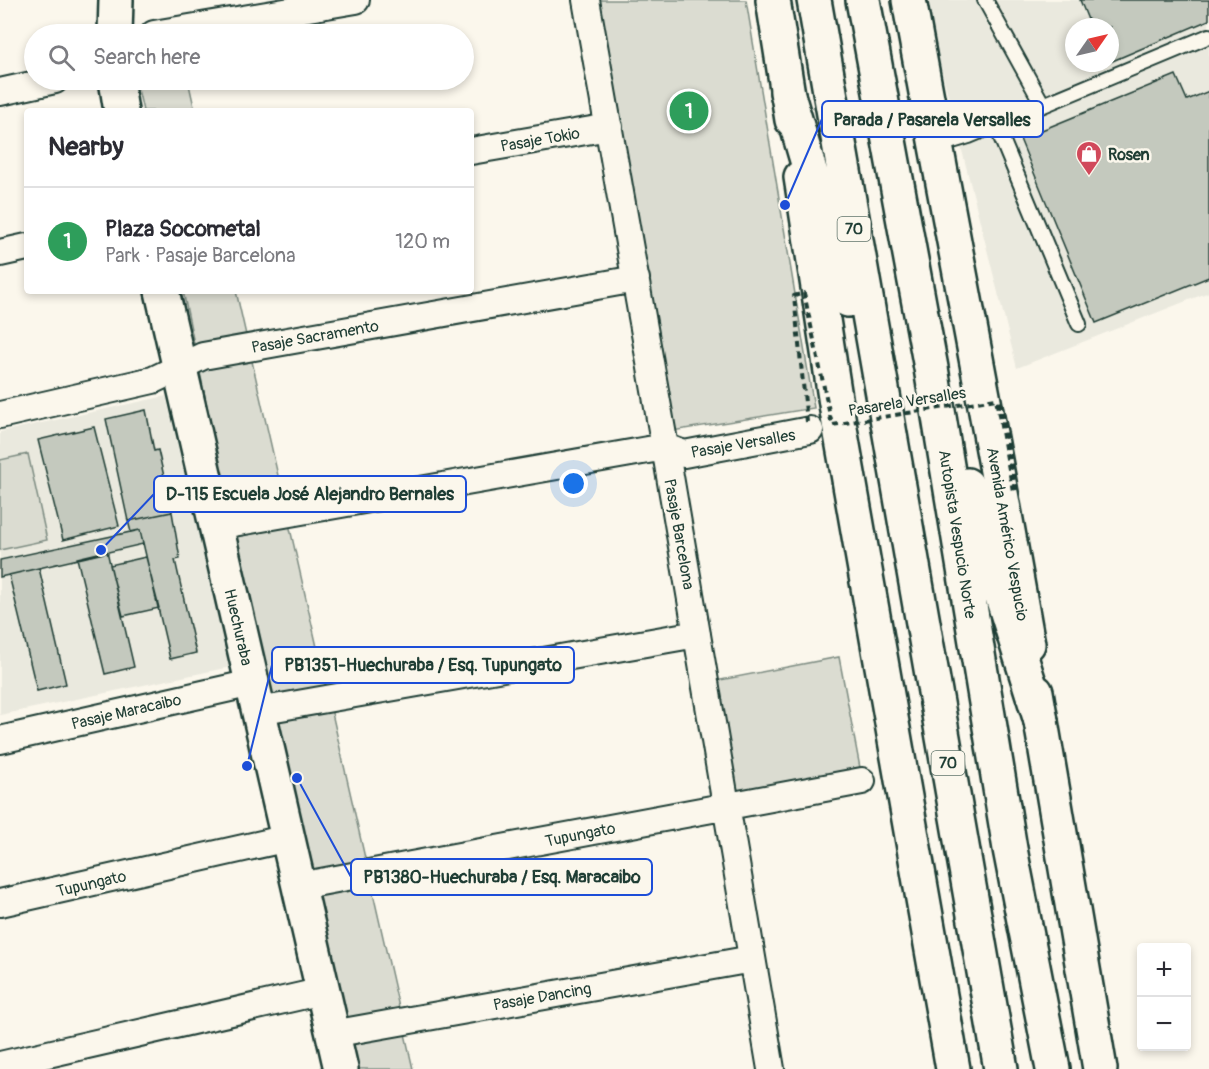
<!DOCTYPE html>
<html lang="en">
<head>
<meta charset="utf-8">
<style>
  :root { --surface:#fff; --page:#f2f2f3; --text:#2b2b33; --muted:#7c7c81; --line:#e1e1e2; --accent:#d1495b }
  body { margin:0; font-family:Pangolin,sans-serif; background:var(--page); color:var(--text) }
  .controls { position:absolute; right:18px; bottom:18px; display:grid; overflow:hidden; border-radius:6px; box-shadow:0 3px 9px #0003 }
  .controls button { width:54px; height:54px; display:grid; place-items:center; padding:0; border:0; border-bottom:2px solid var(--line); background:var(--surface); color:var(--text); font:30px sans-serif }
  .compass { position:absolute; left:1065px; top:18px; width:54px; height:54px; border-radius:50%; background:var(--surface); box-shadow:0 3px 9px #0003; rotate:56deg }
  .you { position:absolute; left:574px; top:484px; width:21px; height:21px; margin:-15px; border:4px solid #fff; border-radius:50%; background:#1a73e8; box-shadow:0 0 0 9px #1a73e833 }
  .badge { display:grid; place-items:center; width:39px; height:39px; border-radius:50%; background:var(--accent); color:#fff; font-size:20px; font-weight:700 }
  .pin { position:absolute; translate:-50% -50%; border:3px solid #fff; box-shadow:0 2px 6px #0006 }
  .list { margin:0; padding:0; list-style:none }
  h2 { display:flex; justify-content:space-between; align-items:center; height:78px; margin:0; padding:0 24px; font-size:26px }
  h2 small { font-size:20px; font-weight:400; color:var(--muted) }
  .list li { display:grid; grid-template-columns:39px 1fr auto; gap:18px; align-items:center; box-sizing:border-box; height:108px; padding:0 24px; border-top:2px solid var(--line) }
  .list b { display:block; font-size:22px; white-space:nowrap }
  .list p { margin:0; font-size:20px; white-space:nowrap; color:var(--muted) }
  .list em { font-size:20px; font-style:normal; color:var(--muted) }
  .icon { flex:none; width:33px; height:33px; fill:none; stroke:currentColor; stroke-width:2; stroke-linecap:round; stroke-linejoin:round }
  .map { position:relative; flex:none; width:1209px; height:1069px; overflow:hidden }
  .search { position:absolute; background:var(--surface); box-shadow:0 3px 9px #0003; left:24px; top:24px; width:450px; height:66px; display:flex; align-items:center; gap:15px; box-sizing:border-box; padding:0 21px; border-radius:33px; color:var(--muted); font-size:22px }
  .panel { position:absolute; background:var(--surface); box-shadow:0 3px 9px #0003; left:24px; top:108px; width:450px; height:186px; border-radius:6px }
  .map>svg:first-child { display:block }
  .built { fill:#eae9de; fill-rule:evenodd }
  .green { fill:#dbdcd1; stroke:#7d8c82; stroke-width:1.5 }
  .building { fill:#c4c9be; stroke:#1f3d34; stroke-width:1.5 }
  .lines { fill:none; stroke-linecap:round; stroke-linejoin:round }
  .service-casing { stroke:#1f3d34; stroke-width:18 }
  .minor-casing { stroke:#1f3d34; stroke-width:30 }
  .tertiary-casing { stroke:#1f3d34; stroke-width:38 }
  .secondary-casing { stroke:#1f3d34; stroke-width:38 }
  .motorway-casing { stroke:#1f3d34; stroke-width:38 }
  .service { stroke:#fbf7ec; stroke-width:14 }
  .minor { stroke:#fbf7ec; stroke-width:26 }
  .tertiary { stroke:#fbf7ec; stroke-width:33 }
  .secondary { stroke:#fbf7ec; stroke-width:33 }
  .motorway { stroke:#fbf7ec; stroke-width:33 }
  .path-bridge { stroke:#1f3d34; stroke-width:4; stroke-dasharray:6 4.5; stroke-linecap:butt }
  .labels { text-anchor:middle; stroke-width:5; stroke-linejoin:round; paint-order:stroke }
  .shield { fill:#fbf7ec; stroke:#61756b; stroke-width:1.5 }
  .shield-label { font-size:15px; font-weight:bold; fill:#1f3d34 }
  .street-label { font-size:16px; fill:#1f3d34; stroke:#fbf7ec }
  .poi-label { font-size:16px; font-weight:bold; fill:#1f3d34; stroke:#fbf7ec; text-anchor:start }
  .leader { fill:none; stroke:#1d4ed8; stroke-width:2 }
  .callout-dot { fill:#1d4ed8; stroke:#fbf7ec; stroke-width:2 }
  .callout { fill:#fbf7ec; stroke:#1d4ed8; stroke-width:2 }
  .callout-label { font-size:18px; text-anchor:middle; font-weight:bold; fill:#1f3d34 }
</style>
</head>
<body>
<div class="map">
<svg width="1209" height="1069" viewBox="0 0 1209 1069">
  <rect width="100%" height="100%" fill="#fbf7ec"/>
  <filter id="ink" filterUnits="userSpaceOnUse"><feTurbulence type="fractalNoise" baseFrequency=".0167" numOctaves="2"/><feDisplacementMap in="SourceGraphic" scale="12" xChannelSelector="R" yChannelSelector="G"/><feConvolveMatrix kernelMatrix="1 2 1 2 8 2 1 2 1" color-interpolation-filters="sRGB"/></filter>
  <g filter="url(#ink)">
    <path class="built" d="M 924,0 L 1209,0 L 1209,292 L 1017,368 ZM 1074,27 L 1110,27 L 1110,63 L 1074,63 Z
      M 166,396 L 230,667 L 0,715 L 0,432 Z"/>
    <path class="green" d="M 594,0 L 746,0 L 814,408 L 666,432 Z
      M 136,80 L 188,80 L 195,111 L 143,111 Z
      M 183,291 L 236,291 L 413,1069 L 350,1069 L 269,703 Z
      M 28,454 L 47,540 L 0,550 L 0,460 Z
      M 839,657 L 861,773 L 732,798 L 710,682 Z"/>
    <path class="building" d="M 1080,0 L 1209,0 L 1209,20 L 1110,62 L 1110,27 L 1091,27 Z
      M 1176,75 L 1187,100 L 1209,91 L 1209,277 L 1096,323 L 1020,139 Z
      M 146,410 L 154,451 L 158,450 L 172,512 L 128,521 L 106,419 Z
      M 94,427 L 119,526 L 63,540 L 38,440 Z
      M 172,512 L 180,559 L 175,560 L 196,653 L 170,659 L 140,530 L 131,532 L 128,521 Z
      M 140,530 L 143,544 L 0,577 L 0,560 Z
      M 107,551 L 134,667 L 105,674 L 77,558 Z
      M 146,557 L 159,608 L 123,616 L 110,565 Z
      M 39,568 L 66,684 L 37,691 L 9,575 Z"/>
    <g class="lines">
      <defs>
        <path id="service" d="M 985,0 L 1043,105
          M 996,125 L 1079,324
          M 936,146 L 969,136 L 1209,36"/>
        <path id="minor" d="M 586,0 L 665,447 L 771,1069
          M 154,34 L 356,0
          M 0,92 L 55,80
          M 471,151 L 609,127
          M 0,253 L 27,247
          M 0,415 L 153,380 L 203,356 L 636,279
          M 216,526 L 665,447 L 684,454 L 810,430
          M 258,711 L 697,634
          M 0,740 L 252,683
          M 299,886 L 862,781
          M 0,903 L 288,838
          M 332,1034 L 752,959
          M 0,1065 L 323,991"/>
        <path id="tertiary" d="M 115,34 L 116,0
          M 116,80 L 121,111
          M 162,291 L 341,1069"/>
        <path id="secondary" d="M 773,0 L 792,120
          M 909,0 C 948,215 991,429 1028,644
          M 801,177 L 838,417 L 953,1069
          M 1036,692 L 1100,1069"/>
        <path id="motorway" d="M 814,0 L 1001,1069
          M 863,0 L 931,368 L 1010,849 L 1053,1069
          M 787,92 L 848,300
          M 967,485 L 1041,721"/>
      </defs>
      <use href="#service" class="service-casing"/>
      <use href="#minor" class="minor-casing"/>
      <use href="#tertiary" class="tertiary-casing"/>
      <use href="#secondary" class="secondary-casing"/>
      <use href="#motorway" class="motorway-casing"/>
      <use href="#service" class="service"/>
      <use href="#minor" class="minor"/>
      <use href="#tertiary" class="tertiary"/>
      <use href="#secondary" class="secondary"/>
      <use href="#motorway" class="motorway"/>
      <path class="path-bridge" d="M 807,422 L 794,296 L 804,293 L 832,425 L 996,399 L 1013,491 L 1016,491 L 999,399"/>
    </g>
  </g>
  <defs>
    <symbol id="shop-pin" viewBox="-11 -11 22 30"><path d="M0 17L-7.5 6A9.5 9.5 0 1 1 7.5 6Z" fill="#d1495b" stroke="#fbf7ec"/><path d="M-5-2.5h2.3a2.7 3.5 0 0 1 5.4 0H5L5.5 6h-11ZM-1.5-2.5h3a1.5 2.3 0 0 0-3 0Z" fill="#fff"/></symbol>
  </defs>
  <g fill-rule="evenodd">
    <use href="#shop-pin" x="1074" y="139" width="30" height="40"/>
  </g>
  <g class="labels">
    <g class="shield">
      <rect x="837.5" y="217" width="33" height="24" rx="4.5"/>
      <rect x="931.5" y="751" width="33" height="24" rx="4.5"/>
    </g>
    <g class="shield-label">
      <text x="854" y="234">70</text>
      <text x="948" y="768">70</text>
    </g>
    <g class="street-label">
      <text transform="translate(540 139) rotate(-10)" y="6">Pasaje Tokio</text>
      <text transform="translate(315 336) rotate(-10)" y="6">Pasaje Sacramento</text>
      <text transform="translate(907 401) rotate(-9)" y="6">Pasarela Versalles</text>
      <text transform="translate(743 443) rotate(-10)" y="6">Pasaje Versalles</text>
      <text transform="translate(680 534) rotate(80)" y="6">Pasaje Barcelona</text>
      <text transform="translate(958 534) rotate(81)" y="6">Autopista Vespucio Norte</text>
      <text transform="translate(1008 534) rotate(80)" y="6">Avenida Américo Vespucio</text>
      <text transform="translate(239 627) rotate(77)" y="6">Huechuraba</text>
      <text transform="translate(126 711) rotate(-13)" y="6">Pasaje Maracaibo</text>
      <text transform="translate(580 834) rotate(-11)" y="6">Tupungato</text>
      <text transform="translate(91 883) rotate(-13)" y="6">Tupungato</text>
      <text transform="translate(542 996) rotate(-10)" y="6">Pasaje Dancing</text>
    </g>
    <g class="poi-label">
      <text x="1108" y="160">Rosen</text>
    </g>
  </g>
  <path class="leader" d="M785 205L822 119M101 550L154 494M247 766L272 665M297 778L351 877"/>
  <g class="callout-dot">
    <circle cx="785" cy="205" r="6"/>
    <circle cx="101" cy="550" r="6"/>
    <circle cx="247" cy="766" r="6"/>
    <circle cx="297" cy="778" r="6"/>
  </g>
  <g class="callout">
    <rect x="822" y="101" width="221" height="36" rx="6"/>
    <rect x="154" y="476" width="312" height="36" rx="6"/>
    <rect x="272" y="647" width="302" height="36" rx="6"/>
    <rect x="351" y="859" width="301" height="36" rx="6"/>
  </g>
  <g class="callout-label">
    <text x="932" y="126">Parada / Pasarela Versalles</text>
    <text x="310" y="500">D-115 Escuela José Alejandro Bernales</text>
    <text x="423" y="671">PB1351-Huechuraba / Esq. Tupungato</text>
    <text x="502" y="883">PB1380-Huechuraba / Esq. Maracaibo</text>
  </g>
</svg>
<div class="controls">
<button>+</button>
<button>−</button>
</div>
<svg class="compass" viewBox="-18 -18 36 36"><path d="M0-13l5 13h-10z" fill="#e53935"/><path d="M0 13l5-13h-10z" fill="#7c7c81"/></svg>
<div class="you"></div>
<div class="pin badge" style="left:689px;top:111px;background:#2e9e5b">1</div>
<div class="search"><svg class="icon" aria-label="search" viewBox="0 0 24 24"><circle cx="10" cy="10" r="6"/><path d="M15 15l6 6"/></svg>Search here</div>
<section class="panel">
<h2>Nearby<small></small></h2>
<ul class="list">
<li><span class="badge" style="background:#2e9e5b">1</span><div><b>Plaza Socometal</b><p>Park · Pasaje Barcelona</p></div><em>120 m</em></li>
</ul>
</section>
</div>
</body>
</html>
